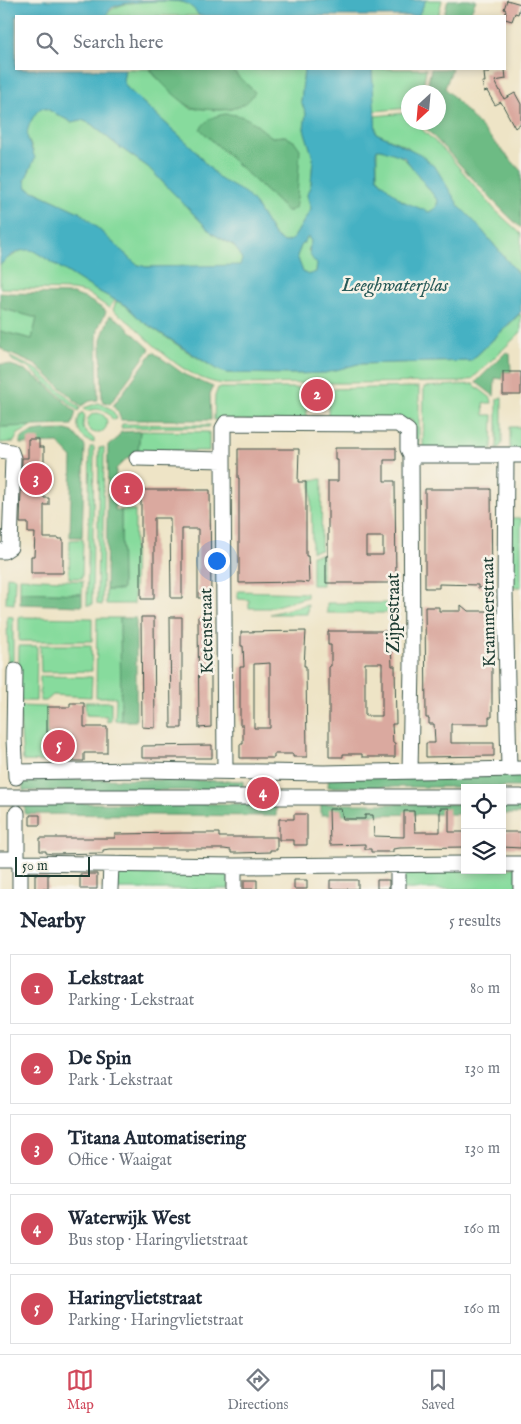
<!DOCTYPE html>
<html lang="en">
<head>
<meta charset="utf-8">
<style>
  :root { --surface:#fff; --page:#f2f2f3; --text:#1f2937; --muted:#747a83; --line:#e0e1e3; --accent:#d1495b }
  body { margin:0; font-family:"IM FELL English",serif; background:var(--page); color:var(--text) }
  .controls { position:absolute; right:15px; bottom:15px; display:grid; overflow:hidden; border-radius:0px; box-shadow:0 2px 8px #0003 }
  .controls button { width:45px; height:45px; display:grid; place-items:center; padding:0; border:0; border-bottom:1px solid var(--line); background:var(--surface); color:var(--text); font:25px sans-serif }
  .compass { position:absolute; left:401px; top:85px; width:45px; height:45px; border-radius:50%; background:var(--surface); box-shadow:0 2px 8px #0003; rotate:206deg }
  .scale { position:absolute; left:15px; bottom:12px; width:75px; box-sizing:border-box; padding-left:5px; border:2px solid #1f3d34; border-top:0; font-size:14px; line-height:18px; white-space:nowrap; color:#1f3d34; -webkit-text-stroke:4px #f7f3e8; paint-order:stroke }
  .you { position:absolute; left:216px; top:560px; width:18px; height:18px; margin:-12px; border:4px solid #fff; border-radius:50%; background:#1a73e8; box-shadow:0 0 0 8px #1a73e833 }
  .badge { display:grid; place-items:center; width:32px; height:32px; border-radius:50%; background:var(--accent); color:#fff; font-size:16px; font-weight:700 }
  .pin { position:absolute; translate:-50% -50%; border:2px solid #fff; box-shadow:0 1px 5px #0006 }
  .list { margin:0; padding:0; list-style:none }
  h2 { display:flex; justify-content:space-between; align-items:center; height:65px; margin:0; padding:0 20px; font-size:21px }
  h2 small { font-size:16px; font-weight:400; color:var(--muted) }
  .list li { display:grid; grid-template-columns:32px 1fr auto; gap:15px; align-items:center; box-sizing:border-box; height:70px; margin:0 10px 10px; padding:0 10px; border:1px solid var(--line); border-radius:0px }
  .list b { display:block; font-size:19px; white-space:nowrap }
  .list p { margin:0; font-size:16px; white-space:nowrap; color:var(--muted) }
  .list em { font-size:16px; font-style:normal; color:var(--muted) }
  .icon { flex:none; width:28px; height:28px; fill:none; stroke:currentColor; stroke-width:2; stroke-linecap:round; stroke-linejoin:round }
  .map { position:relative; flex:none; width:521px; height:889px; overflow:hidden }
  .search { position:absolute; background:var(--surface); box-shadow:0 2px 8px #0003; left:15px; right:15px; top:15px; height:55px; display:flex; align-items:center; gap:12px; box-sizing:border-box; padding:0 18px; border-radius:0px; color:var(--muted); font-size:19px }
  .sheet { height:465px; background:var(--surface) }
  nav { display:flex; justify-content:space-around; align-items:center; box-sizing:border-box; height:70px; border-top:1px solid var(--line); background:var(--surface); font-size:14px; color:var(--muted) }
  nav a { display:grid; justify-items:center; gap:2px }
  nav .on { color:var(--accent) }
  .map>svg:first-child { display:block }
  .green { fill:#87db9d; stroke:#538c68; fill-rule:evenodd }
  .forest { fill:#6dbb84; stroke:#467c5c }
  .water { fill:#45b1c3; stroke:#32777c; fill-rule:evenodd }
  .building { fill:#daa99f; fill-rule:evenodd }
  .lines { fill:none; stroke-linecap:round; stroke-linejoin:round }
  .minor-casing { stroke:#3e564a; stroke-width:17 }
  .minor { stroke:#fff; stroke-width:15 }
  .labels { text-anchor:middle; stroke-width:5; stroke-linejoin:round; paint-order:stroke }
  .street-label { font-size:18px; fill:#1f3d34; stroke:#f7f3e8 }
  .water-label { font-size:19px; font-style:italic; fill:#285a58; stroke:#f7f3e8 }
</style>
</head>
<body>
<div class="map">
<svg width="521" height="889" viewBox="0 0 521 889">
  <rect width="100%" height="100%" fill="#f7f3e8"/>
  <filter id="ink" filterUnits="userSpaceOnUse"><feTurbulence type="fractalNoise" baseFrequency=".02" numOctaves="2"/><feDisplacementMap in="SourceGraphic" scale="10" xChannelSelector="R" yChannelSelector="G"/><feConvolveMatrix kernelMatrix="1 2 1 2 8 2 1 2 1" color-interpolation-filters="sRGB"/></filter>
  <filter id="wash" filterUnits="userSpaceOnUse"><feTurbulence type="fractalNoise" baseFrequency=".0096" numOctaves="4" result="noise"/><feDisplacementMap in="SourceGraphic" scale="20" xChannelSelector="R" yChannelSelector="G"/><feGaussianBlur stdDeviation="1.12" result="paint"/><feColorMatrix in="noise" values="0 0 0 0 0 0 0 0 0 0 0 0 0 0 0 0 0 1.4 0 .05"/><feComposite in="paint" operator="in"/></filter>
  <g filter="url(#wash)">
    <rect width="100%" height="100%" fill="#eee4c6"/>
    <path class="green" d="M 164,0 C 178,1 192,2 199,16 L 106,16 C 116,0 145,2 164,0 Z
      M 426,0 L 442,0 L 438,16 L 418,16 Z
      M 125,69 L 150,69 L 155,76 L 190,108 L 219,110 L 232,109 L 255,92 L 230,69 L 304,69 L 301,102 L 306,113 L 304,129 L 313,158 L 311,184 L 307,195 L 311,209 L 293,239 L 286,242 L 281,241 L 274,235 L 255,204 L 220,179 L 203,161 L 194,149 L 128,89 L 123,81 ZM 254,122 L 261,129 L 272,137 L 285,136 L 295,142 L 290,211 L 287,211 L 200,129 Z
      M 372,69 L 426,69 L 422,92 L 408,92 L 408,108 L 374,111 Z
      M 41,108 L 47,109 L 71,122 L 82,120 L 91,124 L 118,146 L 148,167 L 213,234 L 233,245 L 240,254 L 242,260 L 240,266 L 146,267 L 136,264 L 81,213 L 27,188 L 25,180 L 31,167 L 33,151 L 26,134 L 28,127 L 35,113 Z
      M 406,113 L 408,116 L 408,122 L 415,123 L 445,151 L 495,210 L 521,234 L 521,277 L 475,222 L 459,206 L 451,194 L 444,181 L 408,147 L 376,133 L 375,116 Z
      M 377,149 C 402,144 425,184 438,201 L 436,208 L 429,212 C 402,204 397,197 377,177 Z
      M 308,237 L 311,241 L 308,250 L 317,264 L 316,272 L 308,275 L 303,272 L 297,256 L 301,246 Z
      M 27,249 L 34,251 L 94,289 L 115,300 L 109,308 L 87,293 L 73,290 L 0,288 L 0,265 L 9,257 L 11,257 L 20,251 Z
      M 116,301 L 125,305 L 142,321 L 188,352 L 216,369 L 226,373 L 294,374 L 325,373 L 357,364 L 471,361 L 520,314 L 521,315 L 521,332 L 472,379 L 461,382 L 224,384 C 189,380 161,352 137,329 C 130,322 121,316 113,310 Z
      M 0,308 L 37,318 L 32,339 L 0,331 Z
      M 10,357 L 38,370 L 80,408 L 78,411 L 29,368 L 13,361 Z
      M 473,384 L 491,398 L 492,403 L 483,403 L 484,415 L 493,415 L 492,450 L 423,451 L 424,387 Z
      M 419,387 L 419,451 L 415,449 L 412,420 L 328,418 L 328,389 Z
      M 218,388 L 306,388 L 307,421 L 214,420 L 215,396 Z
      M 502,397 L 502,444 L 497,450 L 497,399 Z
      M 98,403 C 108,406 114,410 117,419 L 113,420 C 107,410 99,407 87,411 L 84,408 Z
      M 82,412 L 85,416 C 80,432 85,430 94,439 L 94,443 C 79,439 73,424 82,412 Z
      M87 423a10 10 0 1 1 20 0a10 10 0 1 1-20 0Z
      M 122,424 L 210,425 L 209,427 L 121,428 Z
      M 33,426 L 18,434 L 14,442 L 0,443 L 0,427 Z
      M 510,427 L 521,427 L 521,451 L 510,451 Z
      M 140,431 L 209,432 L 209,451 L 138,451 Z
      M 90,447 L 94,447 L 92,605 L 87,605 Z
      M 104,447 L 102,605 L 97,604 L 99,448 Z
      M 322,479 L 321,550 L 312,551 L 311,480 Z
      M 121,510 L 135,510 L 134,604 L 106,604 L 106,590 L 122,590 Z
      M 511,518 L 521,518 L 521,587 L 511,587 Z
      M 83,539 L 82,578 L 69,578 L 70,540 Z
      M 322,554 L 322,585 L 312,585 L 312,555 Z
      M 7,576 L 15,577 L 14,604 L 6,603 Z
      M 20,578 L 83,581 L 82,594 L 20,592 Z
      M 238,591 L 307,593 L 307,597 L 269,608 L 249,608 L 249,600 L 238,599 Z
      M 327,603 L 396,603 L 396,613 L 327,613 Z
      M 308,604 L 307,614 L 270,614 Z
      M 7,616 L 13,617 L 13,667 L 8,668 Z
      M 19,617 L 92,618 L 92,641 L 19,641 Z
      M 97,618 L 120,618 L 121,721 L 115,720 L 116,697 L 96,697 Z
      M 40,645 L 91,645 L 92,671 L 41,672 Z
      M 19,646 L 37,646 L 36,701 L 18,701 Z
      M 40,676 L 92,677 L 91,697 L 53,695 L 46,701 L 40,701 Z
      M 85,702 L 111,702 L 111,721 L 107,722 L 107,716 L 86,715 Z
      M 19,706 L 47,707 L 47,759 L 56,760 L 55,762 L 23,761 Z
      M 517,867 L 517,889 L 401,889 L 402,868 L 502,870 Z
      M 114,869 L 229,869 L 229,889 L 113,889 Z"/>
    <path class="forest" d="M 448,0 L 476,0 L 469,16 L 444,16 Z
      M 150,69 L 230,69 L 255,92 C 245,111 222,111 204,109 C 199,108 193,109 189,106 C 175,97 160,82 150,69 Z
      M 431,69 L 452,69 L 445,88 L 521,171 L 521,228 C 485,195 455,157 420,123 L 438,122 L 438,92 L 426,92 Z
      M 225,114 C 249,114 255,125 272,137 L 285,136 L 295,142 L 300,149 L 297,198 L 295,208 L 290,211 L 287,211 L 200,129 C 207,119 213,116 225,114 Z
      M 0,293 L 73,294 L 87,299 L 105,310 L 106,312 L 98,328 L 97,340 L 98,400 L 90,401 L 81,406 L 36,365 L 6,352 L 0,347 L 0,331 L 32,339 L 37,318 L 0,308 Z
      M 110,315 L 120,321 L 150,349 L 110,404 L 102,401 L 101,339 Z
      M 153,352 L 185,375 L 213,387 L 210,394 L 211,420 L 121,420 L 118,412 L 113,406 Z
      M 506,352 L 510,354 L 511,372 L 503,372 L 503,379 L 495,378 L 494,396 L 476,382 Z
      M 0,364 C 30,364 55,394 76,412 L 72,425 L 0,427 Z
      M 66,430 L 73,432 L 85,446 L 82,537 L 70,537 L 72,458 L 58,443 L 20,444 L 20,441 C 28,428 52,431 66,430 Z
      M 140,431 L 138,451 L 125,460 L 116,469 L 115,510 L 121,510 L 122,590 L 106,590 L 108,445 L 116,440 L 121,432 Z
      M 20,592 L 82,594 L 82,606 L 20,604 Z
      M 120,618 L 136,618 L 136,721 L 121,721 Z
      M 521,770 L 521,787 L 328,787 L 329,771 Z
      M 22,778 L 243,781 L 243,790 L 23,791 Z
      M 25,803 L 276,804 L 276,816 L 25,814 Z
      M 502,803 L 521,803 L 521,814 L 502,814 Z
      M 321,804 L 465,804 L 465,814 L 321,815 Z"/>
    <path class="water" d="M 0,0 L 426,0 L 418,16 L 199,16 C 196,10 189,4 182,2 C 170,0 127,1 116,6 C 110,8 109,11 106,16 L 16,16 L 16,69 L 125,69 L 123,81 L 128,89 L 194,149 L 203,161 L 220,179 L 245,193 L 255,204 L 274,235 L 281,241 L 286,242 L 293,239 L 311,209 L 307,195 L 311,184 L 313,158 L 304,129 L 306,113 L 301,102 L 304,69 L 372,69 L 376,133 L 420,154 L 436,168 L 459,206 L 475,222 L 521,277 L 521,312 L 471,361 L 358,364 L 325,373 L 294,374 L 226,373 L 216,369 L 142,321 L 125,305 L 94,289 L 34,251 C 20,247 10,256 0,265 ZM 41,108 L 47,109 L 71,122 L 82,120 L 91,124 L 118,146 L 148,167 L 213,234 L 233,245 L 240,254 L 242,260 L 240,265 L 146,267 L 136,264 L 81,213 L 27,188 L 25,180 L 35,158 C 30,143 23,137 31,121 C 34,116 36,112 41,108 ZM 381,149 L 404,157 L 438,201 L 436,208 L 429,212 L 402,201 L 377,178 L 376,153 L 377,149 ZM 308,237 L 311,241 C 308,252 309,256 317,264 L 316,272 L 308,275 L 303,272 L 297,256 L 301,246 Z"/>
    <g id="blocks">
      <path class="building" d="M 507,0 L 521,4 L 518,14 L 515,13 L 512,21 L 505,19 L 506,10 L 504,9 Z
        M 488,69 L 505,69 L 506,79 L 495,81 L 504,99 L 515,93 L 521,104 L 521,123 L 515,128 L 501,102 L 495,105 L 487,91 L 484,92 L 482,82 L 485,82 L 484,73 L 489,73 Z
        M 503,372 L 521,372 L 521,395 L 503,395 Z
        M 28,439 L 39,439 L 39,447 L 44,447 L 44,498 L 49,498 L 49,505 L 44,505 L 44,538 L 59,538 L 59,539 L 63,539 L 63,573 L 31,573 L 31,556 L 34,556 L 35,533 L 28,533 L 28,523 L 20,523 L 22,458 L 28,458 Z
        M 335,448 L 396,448 L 396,460 L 384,460 L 384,481 L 395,481 L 396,583 L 326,583 L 326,556 L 328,556 L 328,481 L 338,481 L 338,460 L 335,460 ZM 366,537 L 383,537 L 383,555 L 366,555 Z
        M 238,449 L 299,449 L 298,482 L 306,482 L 306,556 L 308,556 L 309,583 L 300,582 L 239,583 L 239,478 L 238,478 Z
        M 425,489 L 491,489 L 492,588 L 478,588 L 478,585 L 439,584 L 439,588 L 425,588 Z
        M 141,490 L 210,490 L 211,598 L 198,598 L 198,529 L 182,529 L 182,598 L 171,598 L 170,518 L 154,518 L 154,599 L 141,599 Z
        M 461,605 L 468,611 L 492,611 L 492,717 L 489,717 L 489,724 L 451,724 L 451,743 L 494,743 L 494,756 L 426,757 L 426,743 L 435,743 L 434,724 L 429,724 L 429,718 L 426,718 L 425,607 L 439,607 L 439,611 L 461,611 Z
        M 141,617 L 154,617 L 155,728 L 142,727 Z
        M 170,617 L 182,617 L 182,728 L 171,728 Z
        M 198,617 L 211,617 L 211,727 L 199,728 Z
        M 306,631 L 304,666 L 306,666 L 307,757 L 293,757 L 293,754 L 274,754 L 274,758 L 240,758 L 240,744 L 243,744 L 243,725 L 240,725 L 240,667 L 244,667 L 243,646 L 241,646 L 241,632 ZM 270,663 L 270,728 L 254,728 L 254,664 Z
        M 328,631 L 394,631 L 394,645 L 391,645 L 392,666 L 395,666 L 396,724 L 392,724 L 393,743 L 395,743 L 395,757 L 362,757 L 362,754 L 343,754 L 343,757 L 329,757 L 329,666 L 331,666 L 331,645 L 328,645 ZM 365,663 L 382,663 L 382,716 L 365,716 Z
        M 70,703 L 84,703 L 84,727 L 107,727 L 107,753 L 84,753 L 84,761 L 71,761 L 71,733 L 47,733 L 47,707 L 70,707 Z
        M 212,745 L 212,758 L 142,758 L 142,746 Z
        M 440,808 L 449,808 L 449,832 L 465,832 L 465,847 L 400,848 L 393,849 L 393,852 L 371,852 L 371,849 L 365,849 L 365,844 L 330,845 L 329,809 L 341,809 L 343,819 L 365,819 L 365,815 L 373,815 L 374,836 L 404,837 L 404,811 L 414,811 L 415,832 L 440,832 Z
        M 294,814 L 307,814 L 307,845 L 294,845 L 294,840 L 279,840 L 279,819 L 294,819 Z
        M 30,815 L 40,815 L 40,825 L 30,825 Z
        M 502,832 L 521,832 L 521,848 L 502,847 Z
        M 184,833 L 219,833 L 219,837 L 277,837 L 277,850 L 270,850 L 270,852 L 238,853 L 231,853 L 231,850 L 224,849 L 109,849 L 103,850 L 103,853 L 52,854 L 46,853 L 46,851 L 40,851 L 40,838 L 115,838 L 115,834 Z
        M 35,874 L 48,874 L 48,889 L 35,889 Z
        M 80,874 L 97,874 L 97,889 L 80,889 Z
        M 244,880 L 257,880 L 257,889 L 244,889 Z
        M 294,880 L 307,880 L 307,889 L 294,889 Z
        M 330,880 L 358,880 L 358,889 L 330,889 Z
        M 377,880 L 389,880 L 389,889 L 377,889 Z"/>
    </g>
  </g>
  <g filter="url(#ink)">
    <use href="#blocks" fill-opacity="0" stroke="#3e564a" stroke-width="1"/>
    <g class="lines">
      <defs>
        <path id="minor" d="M 0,450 L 11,452 L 13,458 L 10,547 L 4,551 L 0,551
          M 506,455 L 505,594 L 509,769
          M 137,458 L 223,460 L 223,428 L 226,423 L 398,424 L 408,431 L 408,449 L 411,455 L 521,455
          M 223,460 L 225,771
          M 15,671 L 14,739 L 16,777
          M 410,771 L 412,665 L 411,455
          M 16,772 L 140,770 L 324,773 L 521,769
          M 0,797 L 465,797
          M 502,797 L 521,797
          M 17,813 L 17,859 L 20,863 L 20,889
          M 0,859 L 17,859
          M 20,863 L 234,866 L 234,889
          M 502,864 L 521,864
          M 234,866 L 465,864
          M 110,889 L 111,865
          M 398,889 L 398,864
          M 521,889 L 521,864"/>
      </defs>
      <use href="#minor" class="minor-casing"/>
      <use href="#minor" class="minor"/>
    </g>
  </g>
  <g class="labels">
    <g class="street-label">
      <text transform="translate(488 612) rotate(-91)" y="6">Krammerstraat</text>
      <text transform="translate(393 613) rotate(-90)" y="6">Zijpestraat</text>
      <text transform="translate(206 631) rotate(-91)" y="6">Ketenstraat</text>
    </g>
    <g class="water-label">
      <text x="395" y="291">Leeghwaterplas</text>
    </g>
  </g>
</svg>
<div class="controls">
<button><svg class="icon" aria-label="locate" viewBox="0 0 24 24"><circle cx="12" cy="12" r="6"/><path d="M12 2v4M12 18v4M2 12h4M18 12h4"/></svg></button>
<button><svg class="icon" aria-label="layers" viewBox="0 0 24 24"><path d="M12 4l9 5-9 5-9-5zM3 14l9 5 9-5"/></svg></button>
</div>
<svg class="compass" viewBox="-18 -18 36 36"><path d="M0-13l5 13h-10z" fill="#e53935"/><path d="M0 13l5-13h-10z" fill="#747a83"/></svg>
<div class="scale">50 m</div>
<div class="you"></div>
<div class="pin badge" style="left:127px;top:489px">1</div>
<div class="pin badge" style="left:317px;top:395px">2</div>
<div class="pin badge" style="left:36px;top:479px">3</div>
<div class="pin badge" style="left:263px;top:793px">4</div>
<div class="pin badge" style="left:59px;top:746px">5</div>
<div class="search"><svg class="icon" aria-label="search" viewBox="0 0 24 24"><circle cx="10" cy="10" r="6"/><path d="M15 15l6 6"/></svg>Search here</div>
</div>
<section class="sheet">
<h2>Nearby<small>5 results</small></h2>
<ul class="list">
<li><span class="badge">1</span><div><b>Lekstraat</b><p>Parking · Lekstraat</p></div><em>80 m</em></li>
<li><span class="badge">2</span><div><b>De Spin</b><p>Park · Lekstraat</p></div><em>130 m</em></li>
<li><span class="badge">3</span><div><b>Titana Automatisering</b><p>Office · Waaigat</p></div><em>130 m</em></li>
<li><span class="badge">4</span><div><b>Waterwijk West</b><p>Bus stop · Haringvlietstraat</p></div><em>160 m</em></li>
<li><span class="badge">5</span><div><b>Haringvlietstraat</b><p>Parking · Haringvlietstraat</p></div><em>160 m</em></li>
</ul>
</section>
<nav>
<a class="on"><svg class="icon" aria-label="map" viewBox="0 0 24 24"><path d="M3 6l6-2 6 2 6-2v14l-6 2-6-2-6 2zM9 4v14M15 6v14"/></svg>Map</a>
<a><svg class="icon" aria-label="directions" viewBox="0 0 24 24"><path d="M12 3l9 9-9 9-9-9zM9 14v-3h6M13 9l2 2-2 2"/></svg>Directions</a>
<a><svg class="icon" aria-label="saved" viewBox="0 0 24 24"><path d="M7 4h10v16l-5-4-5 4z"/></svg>Saved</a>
</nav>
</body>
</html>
